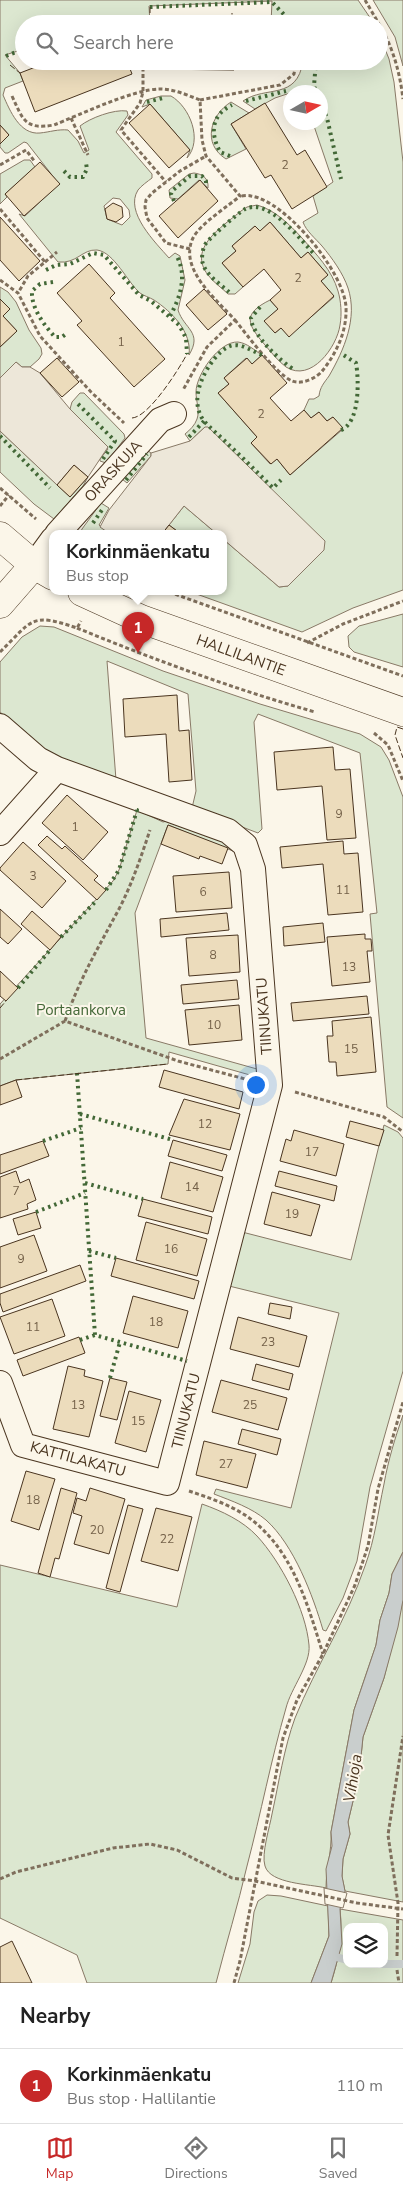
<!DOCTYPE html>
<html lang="en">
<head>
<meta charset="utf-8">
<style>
  :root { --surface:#fff; --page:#f2f2f2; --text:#222; --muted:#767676; --line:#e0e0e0; --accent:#c62828 }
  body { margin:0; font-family:"Nunito Sans",sans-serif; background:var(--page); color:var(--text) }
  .controls { position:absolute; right:15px; bottom:15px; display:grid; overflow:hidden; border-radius:10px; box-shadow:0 5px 20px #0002 }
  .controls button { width:45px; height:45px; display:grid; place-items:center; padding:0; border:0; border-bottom:1px solid var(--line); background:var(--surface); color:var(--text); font:25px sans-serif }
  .compass { position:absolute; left:283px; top:85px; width:45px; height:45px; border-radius:50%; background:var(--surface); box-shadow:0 5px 20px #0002; rotate:81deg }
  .you { position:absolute; left:255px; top:1084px; width:18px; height:18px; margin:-12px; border:4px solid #fff; border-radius:50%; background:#1a73e8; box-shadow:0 0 0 8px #1a73e833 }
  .badge { display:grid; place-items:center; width:32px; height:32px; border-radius:50%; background:var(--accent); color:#fff; font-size:16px; font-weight:700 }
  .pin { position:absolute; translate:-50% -41px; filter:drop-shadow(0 1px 2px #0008) }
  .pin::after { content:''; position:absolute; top:26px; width:18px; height:15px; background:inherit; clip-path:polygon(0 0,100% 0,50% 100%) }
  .popup { position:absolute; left:49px; top:530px; width:178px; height:65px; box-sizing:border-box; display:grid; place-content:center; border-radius:10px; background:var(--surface); filter:drop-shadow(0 1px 4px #0005); font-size:16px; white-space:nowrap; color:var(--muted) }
  .popup b { font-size:19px; color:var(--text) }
  .popup::after { content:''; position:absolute; left:50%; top:100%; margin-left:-10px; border:10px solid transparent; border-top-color:var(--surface) }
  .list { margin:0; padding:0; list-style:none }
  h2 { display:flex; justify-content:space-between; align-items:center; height:65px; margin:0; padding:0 20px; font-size:21px }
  h2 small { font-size:16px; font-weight:400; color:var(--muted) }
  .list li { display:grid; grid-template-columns:32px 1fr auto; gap:15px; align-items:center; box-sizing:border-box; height:75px; padding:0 20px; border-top:1px solid var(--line) }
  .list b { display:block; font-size:19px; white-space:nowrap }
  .list p { margin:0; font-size:16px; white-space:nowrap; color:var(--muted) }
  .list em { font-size:16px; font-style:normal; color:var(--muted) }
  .icon { flex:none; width:28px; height:28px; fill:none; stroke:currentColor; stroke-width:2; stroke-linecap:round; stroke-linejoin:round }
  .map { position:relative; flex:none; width:403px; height:1983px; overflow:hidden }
  .search { position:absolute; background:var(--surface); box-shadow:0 5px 20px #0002; left:15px; right:15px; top:15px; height:55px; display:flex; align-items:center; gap:12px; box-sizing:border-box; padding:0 18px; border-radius:28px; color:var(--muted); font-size:19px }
  .sheet { height:140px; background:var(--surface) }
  nav { display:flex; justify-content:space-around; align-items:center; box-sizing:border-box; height:70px; border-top:1px solid var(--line); background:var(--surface); font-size:14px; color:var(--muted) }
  nav a { display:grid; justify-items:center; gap:2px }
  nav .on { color:var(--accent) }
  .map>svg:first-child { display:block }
  .green { fill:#dce7d0; stroke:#887966; fill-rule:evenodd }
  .parking { fill:#ede7d9; stroke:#887966 }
  .water { fill:#c9cecd; stroke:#887966 }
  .pier { fill:#fbf6e9; stroke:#887966 }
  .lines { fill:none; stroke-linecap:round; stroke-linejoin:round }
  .stream { stroke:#c9cecd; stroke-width:8 }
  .building { fill:#ecdcbc; stroke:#4a3520 }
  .minor-casing { stroke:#4a3520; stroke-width:26 }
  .tertiary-casing { stroke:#4a3520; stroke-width:29 }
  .secondary-casing { stroke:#4a3520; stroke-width:29 }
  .path { stroke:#7f6f5c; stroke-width:3; stroke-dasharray:4 2.5; stroke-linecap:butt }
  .minor { stroke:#fbf6e9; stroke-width:24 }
  .tertiary { stroke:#fbf6e9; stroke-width:28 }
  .secondary { stroke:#fbf6e9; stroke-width:28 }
  .hedge { stroke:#436837; stroke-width:4; stroke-dasharray:2.5 4; stroke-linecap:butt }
  .fence { stroke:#4a3520; stroke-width:1; stroke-dasharray:6 2.5; stroke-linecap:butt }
  .labels { text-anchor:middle; stroke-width:4; stroke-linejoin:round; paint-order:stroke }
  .number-label { font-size:12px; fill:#725f47 }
  .street-label { font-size:15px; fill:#4a3520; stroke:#fbf6e9 }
  .park-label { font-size:15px; fill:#436837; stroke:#fbf6e9 }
  .water-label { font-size:16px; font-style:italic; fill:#4a3520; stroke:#fbf6e9 }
</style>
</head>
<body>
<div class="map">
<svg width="403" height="1983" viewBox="0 0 403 1983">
  <rect width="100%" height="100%" fill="#fbf6e9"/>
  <path class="green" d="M 0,0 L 358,0 L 373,22 L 374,24 L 271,24 L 272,1 L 149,6 L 150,24 L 106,24 L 102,20 L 92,24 L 24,24 L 24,49 L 5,55 L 20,73 L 23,81 L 5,88 L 3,95 C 10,111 20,135 40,133 C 50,132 58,129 68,130 L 78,141 L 84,153 L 89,150 L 80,126 C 90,118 114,109 127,111 L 128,115 L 116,132 L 152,174 L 152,178 C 148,181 141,186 138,190 C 124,212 156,243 169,258 L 175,253 L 180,256 L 185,280 L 178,310 C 184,329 203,332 189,355 C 192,332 172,312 154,300 C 149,297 144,296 140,293 C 128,283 114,252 97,250 C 82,249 77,264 58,262 L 19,214 L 25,216 L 59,184 L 27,143 L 24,142 L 8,153 L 5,153 L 0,147 L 0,144 L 9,135 L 0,125 ZM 113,198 L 120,199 L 129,210 L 130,217 L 122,225 L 107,219 L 104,206 Z
    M 373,0 L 403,0 L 403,66 L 395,37 Z
    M 379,34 L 389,59 L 394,82 L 403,162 L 403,590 L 353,608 L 302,632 L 191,592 L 223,592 L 223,539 L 279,587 L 288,586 L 205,427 L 190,441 L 185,434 C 190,430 195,425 197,419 C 200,411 196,401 196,392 C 196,375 219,341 238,342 C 247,343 254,350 262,355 L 252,364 L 246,358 L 224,378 L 229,384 L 218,393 L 257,437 L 251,443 L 270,464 L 277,459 L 290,475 L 343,429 L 333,417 L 327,421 L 319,412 L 311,418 L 304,410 L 309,399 L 314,399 L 319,396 C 320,387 324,383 329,376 C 344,350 358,318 348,288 C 343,273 332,258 322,246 C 316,239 306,231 303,222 L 318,213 L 313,196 L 333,182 L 313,123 L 320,122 L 320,92 L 300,92 L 299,90 L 275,98 L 255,109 L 243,101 C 266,85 297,101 303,61 L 379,61 Z
    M 161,96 L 171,96 C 190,107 203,140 187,158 L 190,150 L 150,104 L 142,107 L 146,100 Z
    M 231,102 L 249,113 L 231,124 L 246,149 L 226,159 C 202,144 210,115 231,102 Z
    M 24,160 L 30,160 L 35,167 L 5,194 L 7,197 L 0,204 L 0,174 Z
    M 194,173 C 202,174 209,178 208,188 L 199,180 L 178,199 L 170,198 L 169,190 L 189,174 Z
    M 257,205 C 275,210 289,224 302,238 C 316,254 332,270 338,291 C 341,301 342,314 340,325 C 337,347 311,383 286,367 C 278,361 271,352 265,345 C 247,324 242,314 270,300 L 278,309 L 265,321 L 275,333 L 281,328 L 289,336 L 334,297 L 321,281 L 328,275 L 308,252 L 301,258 L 270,222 L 260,231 L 255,226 L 232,246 L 236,251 L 222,263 L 243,287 L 235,294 L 228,294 C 222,288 213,282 208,275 C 187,248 222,227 241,211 L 247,207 Z
    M 0,287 L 8,292 L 16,302 L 29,330 L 41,348 L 42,354 L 39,359 L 30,367 L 22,367 L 16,362 L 0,378 L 0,347 L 17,331 L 3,316 L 10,309 L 0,299 Z
    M 80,393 L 84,393 L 124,434 L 125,438 L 106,463 L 100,461 L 100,459 L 108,449 L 70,409 L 72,402 Z
    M 0,431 L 70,497 L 88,477 L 83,486 L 54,519 L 34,504 L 0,472 Z
    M 147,450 L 151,453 L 151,456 L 127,483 L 122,479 Z
    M 101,503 L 109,508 L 99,525 L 110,534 L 80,534 L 82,529 Z
    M 184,506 L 217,534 L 181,534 L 169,525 Z
    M 403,614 L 403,667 L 354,652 L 349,647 L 348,636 L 359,626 Z
    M 40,626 L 54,627 L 163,671 L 260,704 L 360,734 L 381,747 L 389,760 L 403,797 L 403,1118 L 387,1107 L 370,914 L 377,913 L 360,753 L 258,714 L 254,722 L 262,829 L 258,833 L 192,808 L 196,791 L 188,694 L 107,661 L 116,780 L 61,759 L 44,749 L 0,712 L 0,662 L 22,637 Z
    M 137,810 L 163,822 L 167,821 L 226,841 L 238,853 L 168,825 L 135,913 L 146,1038 L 257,1069 L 257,1077 L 169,1052 L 168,1064 L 16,1080 L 0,1086 L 0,1004 L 113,881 L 119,870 Z
    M 384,1125 L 398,1132 L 403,1138 L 403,1371 L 370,1487 L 357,1561 L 343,1598 L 326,1631 L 323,1630 C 313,1596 294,1545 266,1520 C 252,1508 232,1501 214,1494 L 216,1489 L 291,1508 L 339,1313 L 229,1286 L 242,1232 L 351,1260 Z
    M 403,1415 L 403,1552 L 392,1574 L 389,1593 L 380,1620 L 376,1645 L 354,1710 L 331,1832 C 332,1851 326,1869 326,1888 C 310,1884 270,1884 265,1866 C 261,1854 270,1826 272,1814 C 279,1782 284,1748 295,1718 C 316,1666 347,1619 365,1566 C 375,1539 378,1512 384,1484 C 388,1461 395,1438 403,1415 Z
    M 202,1504 C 222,1511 243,1521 257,1536 C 281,1562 306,1610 309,1645 C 311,1664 291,1688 286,1708 C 271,1760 261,1813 247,1866 C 238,1905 226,1944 216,1983 L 87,1983 L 77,1955 L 0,1918 L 0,1565 L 177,1607 Z
    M 403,1600 L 403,1902 L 345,1891 L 342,1877 L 343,1859 L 350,1834 L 348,1822 L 359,1776 L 363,1737 L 384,1678 Z
    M 267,1895 L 281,1896 L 328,1906 L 329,1936 L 311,1983 L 238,1983 L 250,1944 L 254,1912 L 258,1901 Z
    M 340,1909 L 403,1920 L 403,1983 L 331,1983 C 339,1958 343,1936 340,1909 ZM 347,1927 L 384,1927 L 384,1964 L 347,1964 Z"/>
  <path class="parking" d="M 16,362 L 22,367 L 30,367 L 40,373 L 70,409 L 108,447 L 88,477 L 74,465 L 57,485 L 0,431 L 0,378 Z
    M 205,427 L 208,427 L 325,541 L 324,550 L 288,586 L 279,587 L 223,539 L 223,534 L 217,534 L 184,506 L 162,534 L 110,534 L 100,527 L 109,510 L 151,456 L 151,453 L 190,441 Z"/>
  <path class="water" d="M 403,1552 L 403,1600 L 398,1627 L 384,1678 L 363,1737 L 359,1776 L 348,1822 L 350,1834 L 343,1859 L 342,1876 L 345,1891 L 340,1909 L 342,1944 L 331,1983 L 311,1983 L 329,1936 L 326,1869 L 332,1846 L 331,1832 L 354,1710 L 376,1645 L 380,1620 L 389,1593 L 392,1574 Z"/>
  <path class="pier" d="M 324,1888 L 347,1893 L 343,1908 L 325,1904 Z"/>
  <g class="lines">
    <path class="stream" d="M 329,1955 L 347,1960
      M 370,1964 L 403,1964"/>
  </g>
  <path class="building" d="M 127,61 L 132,74 L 35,112 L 20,73 L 51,61 Z
    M 150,61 L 271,61 L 271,65 L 234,64 L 234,70 L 149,69 Z
    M 265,103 L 297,155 L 305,150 L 327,187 L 292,209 L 271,175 L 265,178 L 231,124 Z
    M 150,104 L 190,150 L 169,168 L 129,123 Z
    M 0,125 L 9,135 L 0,144 Z
    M 40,162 L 60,184 L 24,216 L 5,194 Z
    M 200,180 L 218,201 L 178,238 L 159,216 Z
    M 113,203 L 122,207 L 123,217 L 116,222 L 107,219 L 105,209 Z
    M 0,217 L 40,261 L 19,281 L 0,260 Z
    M 270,222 L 301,258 L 308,252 L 328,275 L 321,281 L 334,296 L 289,337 L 281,328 L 275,333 L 264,321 L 278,309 L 270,300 L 281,290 L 264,269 L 243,287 L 222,263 L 236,251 L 232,246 L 255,226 L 260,231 Z
    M 89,264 L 115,293 L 110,298 L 165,359 L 134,387 L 77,325 L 82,321 L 57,293 Z
    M 204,289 L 227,314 L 208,330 L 186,305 Z
    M 0,299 L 10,309 L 3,316 L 17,331 L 0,347 Z
    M 262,355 L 287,383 L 270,398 L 291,421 L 304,410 L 311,418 L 319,412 L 327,421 L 333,417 L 343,428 L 290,475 L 277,459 L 271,464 L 251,443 L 257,437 L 218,393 L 229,384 L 224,378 L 247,358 L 252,364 Z
    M 57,358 L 79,382 L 62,397 L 40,373 Z
    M 74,465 L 88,477 L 70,497 L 57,485 Z
    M 169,525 L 181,534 L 162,534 Z
    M 177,695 L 179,731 L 189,730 L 192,780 L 169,782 L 166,734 L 125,737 L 123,699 Z
    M 333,747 L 335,770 L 350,769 L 356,838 L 327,840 L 322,786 L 277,790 L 274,752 Z
    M 67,795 L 108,832 L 83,860 L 42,823 Z
    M 168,825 L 228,848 L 222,864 L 200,856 L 199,859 L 161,844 Z
    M 47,836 L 62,849 L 65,846 L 98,876 L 94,880 L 106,890 L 97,900 L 38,845 Z
    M 343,841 L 344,854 L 358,853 L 363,912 L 328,915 L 323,864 L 282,868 L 280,847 Z
    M 23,842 L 66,881 L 42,908 L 0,870 L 0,868 Z
    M 229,872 L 232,908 L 176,912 L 173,876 Z
    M 0,909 L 22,929 L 8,944 L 0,937 Z
    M 32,911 L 61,937 L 50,950 L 21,924 Z
    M 227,913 L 229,930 L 161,937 L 160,919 Z
    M 323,923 L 325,942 L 284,946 L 283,927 Z
    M 365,934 L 365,939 L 371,939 L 372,951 L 367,951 L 370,982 L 332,986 L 327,937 Z
    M 238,935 L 240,972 L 189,976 L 186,938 Z
    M 0,971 L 18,988 L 6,1001 L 0,996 Z
    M 237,980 L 239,999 L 183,1004 L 181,985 Z
    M 367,996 L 369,1014 L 293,1021 L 291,1003 Z
    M 239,1005 L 242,1040 L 189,1045 L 185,1010 Z
    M 371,1017 L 376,1072 L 337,1076 L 336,1062 L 329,1062 L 327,1036 L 333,1036 L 332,1021 Z
    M 164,1070 L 243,1092 L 239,1109 L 159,1087 Z
    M 16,1080 L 22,1097 L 0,1105 L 0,1086 Z
    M 184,1099 L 240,1114 L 230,1150 L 169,1135 Z
    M 350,1121 L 384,1130 L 379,1146 L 346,1137 Z
    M 294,1130 L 344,1144 L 336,1176 L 280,1161 L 286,1139 L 291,1141 Z
    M 173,1140 L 227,1155 L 222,1171 L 168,1156 Z
    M 43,1141 L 49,1156 L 0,1174 L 0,1155 Z
    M 170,1162 L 223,1177 L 213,1212 L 161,1198 Z
    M 16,1171 L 20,1183 L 29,1179 L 36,1200 L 27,1204 L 28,1209 L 0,1218 L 0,1177 Z
    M 279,1171 L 337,1186 L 334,1201 L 275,1186 Z
    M 272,1192 L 320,1205 L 311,1236 L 264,1224 Z
    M 143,1199 L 212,1217 L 208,1234 L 138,1216 Z
    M 36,1212 L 41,1228 L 18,1235 L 13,1219 Z
    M 146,1222 L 207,1239 L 197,1276 L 136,1260 Z
    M 34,1235 L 47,1271 L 0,1288 L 0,1247 Z
    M 116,1258 L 199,1281 L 194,1299 L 111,1276 Z
    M 80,1265 L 86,1281 L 3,1312 L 0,1303 L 0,1294 Z
    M 133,1296 L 188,1311 L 178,1348 L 123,1333 Z
    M 52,1299 L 65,1336 L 14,1354 L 0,1317 Z
    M 270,1303 L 292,1307 L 290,1319 L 268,1314 Z
    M 238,1317 L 307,1336 L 299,1367 L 230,1349 Z
    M 79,1337 L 85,1353 L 23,1376 L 17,1360 Z
    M 256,1364 L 293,1374 L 289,1390 L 252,1380 Z
    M 68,1366 L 85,1370 L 84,1376 L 103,1381 L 89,1437 L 53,1429 Z
    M 110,1378 L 127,1382 L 117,1420 L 100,1416 Z
    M 221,1380 L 287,1398 L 278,1430 L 212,1412 Z
    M 129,1391 L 161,1400 L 146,1452 L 115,1443 Z
    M 242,1429 L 281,1439 L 277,1455 L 238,1444 Z
    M 204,1441 L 256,1454 L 247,1488 L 196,1475 Z
    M 26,1471 L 55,1479 L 39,1530 L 11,1521 Z
    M 61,1488 L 77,1493 L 59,1559 L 55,1558 L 50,1577 L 38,1573 Z
    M 90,1488 L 125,1499 L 109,1554 L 74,1544 L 82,1516 L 73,1513 L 77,1498 L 86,1501 Z
    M 128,1505 L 143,1509 L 120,1592 L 106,1588 Z
    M 156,1508 L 192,1517 L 178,1571 L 141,1561 Z
    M 12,1941 L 32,1983 L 0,1983 L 0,1947 Z"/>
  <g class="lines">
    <defs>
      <path id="minor" d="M 57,534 L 160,420 L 174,414
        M 34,565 L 53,539
        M 0,726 L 38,759 L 57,769 L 228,831 L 245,845 L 253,869 L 270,1085 L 167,1483 L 23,1445 L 0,1383
        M 0,833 L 57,769"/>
      <path id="tertiary" d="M 0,604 L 34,565"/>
      <path id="secondary" d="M 0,536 L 34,565 L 53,576
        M 82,592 L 141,619 L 403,712"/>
    </defs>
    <use href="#minor" class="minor-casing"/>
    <use href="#tertiary" class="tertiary-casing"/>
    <use href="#secondary" class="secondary-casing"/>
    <path class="path" d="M 365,0 L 379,24
      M 379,24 C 393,47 400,73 403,99
      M 143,61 L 143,92 L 140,103 L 121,130 L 166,182
      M 12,96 C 23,120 25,130 54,125 C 79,115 134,89 160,89 C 174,89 187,95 200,100 L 202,140 L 206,156 L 240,196 C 227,207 200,224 193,238 C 178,269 217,300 235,320 L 207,347 L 183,390
      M 200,100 L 280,85 L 294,74 L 296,61
      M 71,118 L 88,155
      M 0,165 L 26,150 L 35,162
      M 0,209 L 45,262 L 28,276 L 18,293
      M 190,249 L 166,243 L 147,218 L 145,207 L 146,200 L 152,193 L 180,171 L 206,156
      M 45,262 L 57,252
      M 0,280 L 18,293 L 40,336 L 91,392 L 124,423
      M 235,320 C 247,335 276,374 292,381 C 302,385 317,378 323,370 C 337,352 347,331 346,307 C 344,272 286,201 251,196 C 248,195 243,196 240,196
      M 0,488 L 36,519
      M 0,506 L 9,495
      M 169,592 L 403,676
      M 77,628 C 155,660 234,689 315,712
      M 307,643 L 343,624 L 403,601
      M 0,652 C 33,620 30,612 77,628 L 81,621
      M 374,733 L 388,745 L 403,781
      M 65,1021 C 80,978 98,948 119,909 C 132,884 141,857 150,830
      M 0,1059 L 65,1021 L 178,1061 L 245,1079
      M 295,1092 L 384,1117 L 403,1132
      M 189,1491 C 210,1498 234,1506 252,1520 C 294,1553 308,1606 323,1654
      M 0,1879 L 16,1872 L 113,1848 L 150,1844 L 177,1850 L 232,1878 L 255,1881 L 357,1903 L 403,1909
      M 397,1956 L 398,1903 L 388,1835 L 403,1736
      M 397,1970 L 399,1983
      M 234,1983 L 240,1961 L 283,1738 L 297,1700 L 323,1654 L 355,1585 L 368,1546 L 378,1489 L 403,1402"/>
    <use href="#minor" class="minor"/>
    <use href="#tertiary" class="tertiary"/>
    <use href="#secondary" class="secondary"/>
    <path class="hedge" d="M 150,7 L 272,2 L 293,24
      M 95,24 L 102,21
      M 6,56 L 24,49
      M 316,61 L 314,86 L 316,92
      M 246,101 L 286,91
      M 147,102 L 163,98
      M 320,102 L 327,118 L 341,179
      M 230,156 L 220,152 C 210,133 211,115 232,105
      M 64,171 L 70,177 L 83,177 L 87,169 L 86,163
      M 174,201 L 171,194 L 172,191 L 190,176 L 202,176 L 206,181 L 206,187
      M 46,270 L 56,265 L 70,264 L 93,253 L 104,255 L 139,295 L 151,301 L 179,325 L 186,338 L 187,354
      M 53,282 L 40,284 L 32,291 C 31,308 44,325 55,337 L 62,337 L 66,334
      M 229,292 C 219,283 204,274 202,260 C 202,254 203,246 207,242 C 213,235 237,214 245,209 C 248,207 253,207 256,207 C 277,209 302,241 315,255
      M 260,307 L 251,318 C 251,334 282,363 295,370
      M 170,316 C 180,298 188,275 176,255
      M 262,355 C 241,346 233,337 215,358 C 202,374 189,401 204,421 C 211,429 221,437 229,445 C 244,459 258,473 273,488 L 281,480
      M 78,404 L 115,441 L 103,459
      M 341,430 C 360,423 359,380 356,363 L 342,354
      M 0,436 L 50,488
      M 189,437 L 204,421
      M 126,480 L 147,454
      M 93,523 L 104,507
      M 106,890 L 119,870 L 137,810 L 134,809
      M 61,937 L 97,900
      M 18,988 L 50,950
      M 77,1073 L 95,1335 L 187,1361
      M 80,1114 L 173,1140
      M 43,1141 L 81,1128
      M 85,1183 L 143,1199
      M 36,1212 L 85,1193
      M 89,1251 L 116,1258
      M 80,1340 L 95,1335
      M 110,1378 L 120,1342"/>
    <path class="fence" d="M 150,7 L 150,24
      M 170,16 L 171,24
      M 213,16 L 213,24
      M 190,17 L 191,24
      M 232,23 L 232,13
      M 29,61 L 32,69
      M 10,65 L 20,73
      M 132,418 C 149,417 179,369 187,354
      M 403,729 L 397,727 L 395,735 L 403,758
      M 0,1008 L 6,1001
      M 16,1080 L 168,1064"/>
  </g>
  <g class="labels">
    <g class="number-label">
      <text x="285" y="169">2</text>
      <text x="298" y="282">2</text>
      <text x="121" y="346">1</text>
      <text x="261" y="418">2</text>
      <text x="339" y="818">9</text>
      <text x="75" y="831">1</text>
      <text x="33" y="880">3</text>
      <text x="343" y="894">11</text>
      <text x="203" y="896">6</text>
      <text x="213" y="959">8</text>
      <text x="349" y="971">13</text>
      <text x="214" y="1029">10</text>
      <text x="351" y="1053">15</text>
      <text x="205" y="1128">12</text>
      <text x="312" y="1156">17</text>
      <text x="192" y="1191">14</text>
      <text x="16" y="1195">7</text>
      <text x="292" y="1218">19</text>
      <text x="171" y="1253">16</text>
      <text x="21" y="1263">9</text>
      <text x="156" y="1326">18</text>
      <text x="33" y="1331">11</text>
      <text x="268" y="1346">23</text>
      <text x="78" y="1409">13</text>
      <text x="250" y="1409">25</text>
      <text x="138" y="1425">15</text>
      <text x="226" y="1468">27</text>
      <text x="33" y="1504">18</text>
      <text x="97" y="1534">20</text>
      <text x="167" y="1543">22</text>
    </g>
    <g class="street-label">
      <text transform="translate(113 471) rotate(-48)" y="5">ORASKUJA</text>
      <text transform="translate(241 655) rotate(20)" y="5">HALLILANTIE</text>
      <text transform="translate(264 1016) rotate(-94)" y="5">TIINUKATU</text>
      <text transform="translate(186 1411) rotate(-76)" y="5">TIINUKATU</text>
      <text transform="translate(78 1459) rotate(15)" y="5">KATTILAKATU</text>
    </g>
    <g class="park-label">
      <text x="81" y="1015">Portaankorva</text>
    </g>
    <g class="water-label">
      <text transform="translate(352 1778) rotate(-81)" y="6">Vihioja</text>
    </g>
  </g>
</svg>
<div class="controls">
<button><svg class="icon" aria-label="layers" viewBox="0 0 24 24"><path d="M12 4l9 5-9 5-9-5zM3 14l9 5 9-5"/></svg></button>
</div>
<svg class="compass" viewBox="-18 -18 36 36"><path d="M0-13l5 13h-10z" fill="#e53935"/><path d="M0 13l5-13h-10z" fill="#767676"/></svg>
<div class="you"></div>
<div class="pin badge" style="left:138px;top:653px">1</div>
<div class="popup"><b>Korkinmäenkatu</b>Bus stop</div>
<div class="search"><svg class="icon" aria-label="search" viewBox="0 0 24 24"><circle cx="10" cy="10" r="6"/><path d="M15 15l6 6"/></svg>Search here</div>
</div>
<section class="sheet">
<h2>Nearby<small></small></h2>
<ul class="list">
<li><span class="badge">1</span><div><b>Korkinmäenkatu</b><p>Bus stop · Hallilantie</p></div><em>110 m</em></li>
</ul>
</section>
<nav>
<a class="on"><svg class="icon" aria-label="map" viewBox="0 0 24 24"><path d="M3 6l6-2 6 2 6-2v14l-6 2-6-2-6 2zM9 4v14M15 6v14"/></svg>Map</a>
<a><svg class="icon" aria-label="directions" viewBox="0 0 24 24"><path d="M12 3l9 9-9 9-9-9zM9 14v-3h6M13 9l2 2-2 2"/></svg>Directions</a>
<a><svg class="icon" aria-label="saved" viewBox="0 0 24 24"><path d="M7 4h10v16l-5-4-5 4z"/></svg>Saved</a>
</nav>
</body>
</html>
